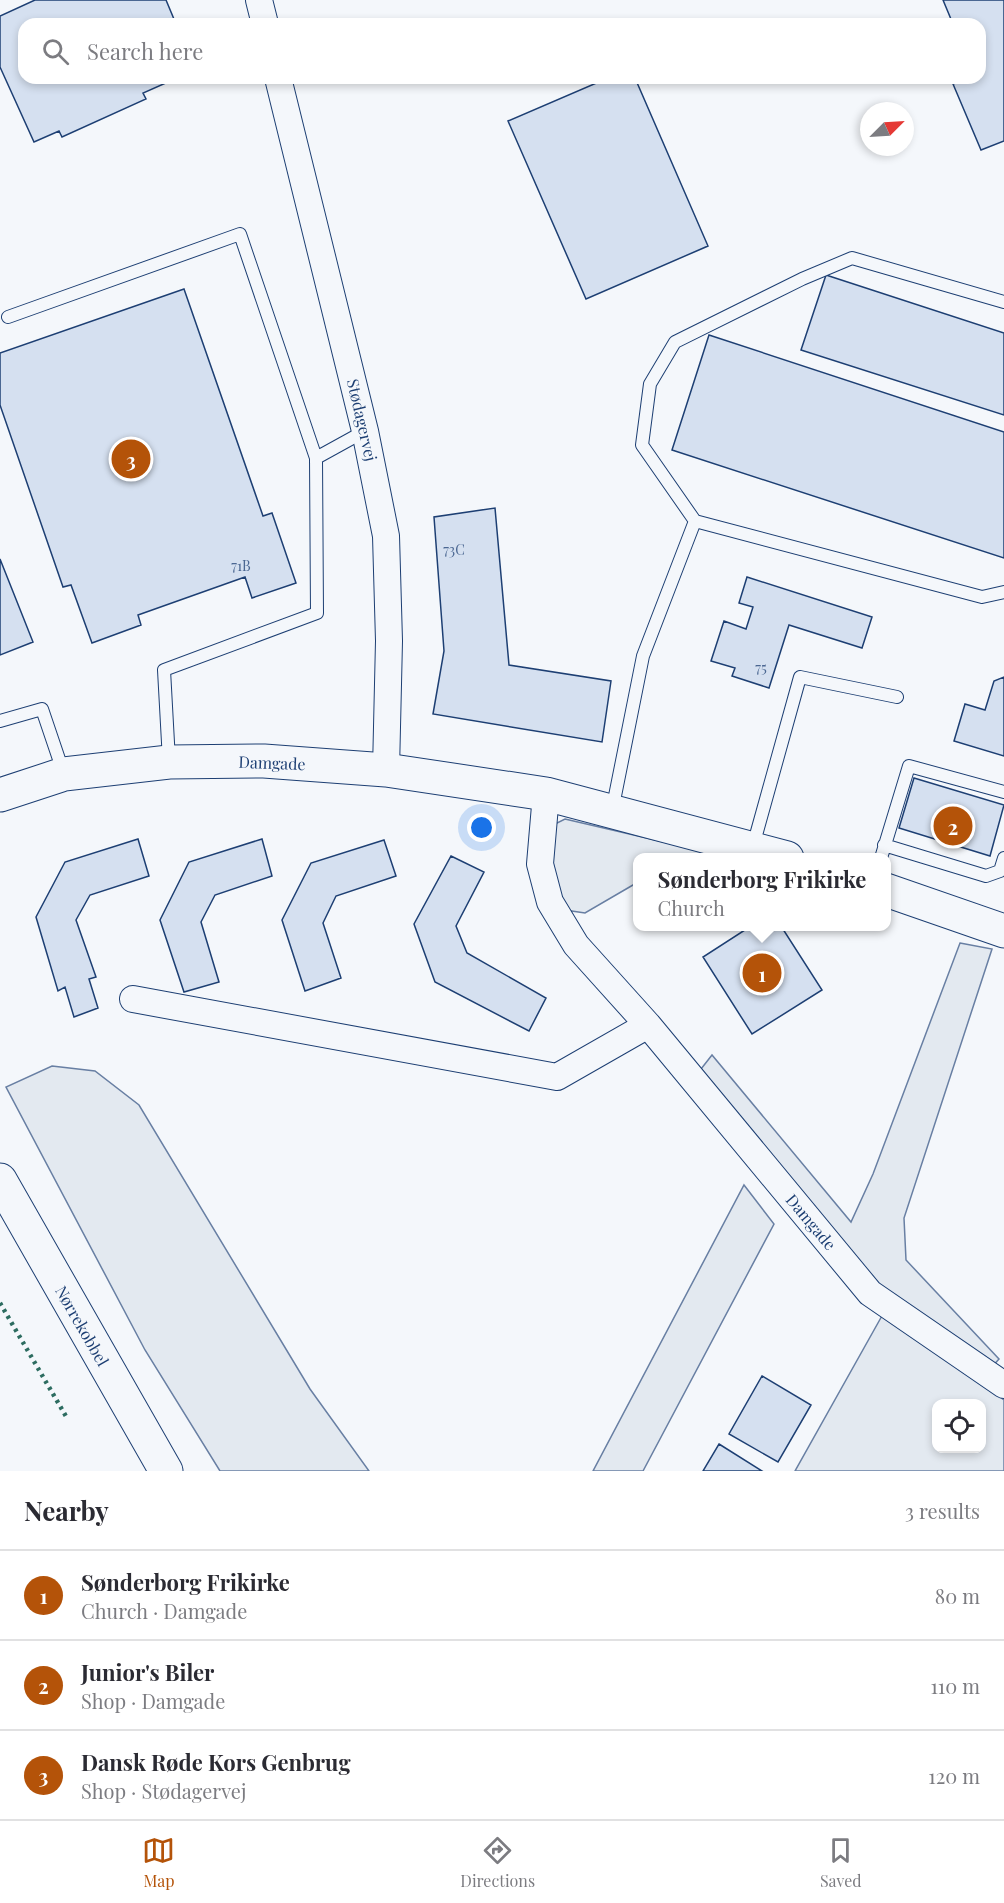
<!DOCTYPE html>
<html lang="en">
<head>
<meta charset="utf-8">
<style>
  :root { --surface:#fff; --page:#f7f7f7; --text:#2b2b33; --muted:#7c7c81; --line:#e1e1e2; --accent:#b45309 }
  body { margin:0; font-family:"Playfair Display",serif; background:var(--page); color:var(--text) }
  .controls { position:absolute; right:18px; bottom:18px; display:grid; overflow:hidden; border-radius:12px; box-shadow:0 3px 9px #0003 }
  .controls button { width:54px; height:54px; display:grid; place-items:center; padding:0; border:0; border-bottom:2px solid var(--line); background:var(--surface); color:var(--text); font:30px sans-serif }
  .compass { position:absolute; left:860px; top:102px; width:54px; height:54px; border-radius:50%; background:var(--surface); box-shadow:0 3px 9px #0003; rotate:66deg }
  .you { position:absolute; left:482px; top:828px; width:21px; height:21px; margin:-15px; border:4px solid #fff; border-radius:50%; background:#1a73e8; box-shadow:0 0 0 9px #1a73e833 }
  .badge { display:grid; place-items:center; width:39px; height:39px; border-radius:50%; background:var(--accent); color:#fff; font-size:20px; font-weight:700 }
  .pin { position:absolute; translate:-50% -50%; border:3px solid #fff; box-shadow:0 2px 6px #0006 }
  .popup { position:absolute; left:633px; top:853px; width:258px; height:78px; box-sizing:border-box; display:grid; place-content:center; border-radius:12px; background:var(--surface); filter:drop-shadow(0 2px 4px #0005); font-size:20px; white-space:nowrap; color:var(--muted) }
  .popup b { font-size:22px; color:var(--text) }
  .popup::after { content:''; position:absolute; left:50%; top:100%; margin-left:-12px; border:12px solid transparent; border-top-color:var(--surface) }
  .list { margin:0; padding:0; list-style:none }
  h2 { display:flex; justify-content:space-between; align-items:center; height:78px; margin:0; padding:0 24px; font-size:26px }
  h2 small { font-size:20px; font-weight:400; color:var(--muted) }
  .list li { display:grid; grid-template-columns:39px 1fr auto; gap:18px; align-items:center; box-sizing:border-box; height:90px; padding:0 24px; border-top:2px solid var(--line) }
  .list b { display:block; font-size:22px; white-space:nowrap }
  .list p { margin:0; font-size:20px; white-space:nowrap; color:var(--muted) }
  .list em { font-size:20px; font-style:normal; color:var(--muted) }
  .icon { flex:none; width:33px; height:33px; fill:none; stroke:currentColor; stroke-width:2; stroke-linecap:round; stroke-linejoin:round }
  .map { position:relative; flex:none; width:1004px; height:1471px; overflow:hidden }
  .search { position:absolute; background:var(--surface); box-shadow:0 3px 9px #0003; left:18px; right:18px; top:18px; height:66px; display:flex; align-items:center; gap:15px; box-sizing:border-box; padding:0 21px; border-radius:18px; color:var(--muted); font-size:22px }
  .sheet { height:348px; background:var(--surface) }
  nav { display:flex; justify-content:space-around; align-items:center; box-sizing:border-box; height:84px; border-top:2px solid var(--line); background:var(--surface); font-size:16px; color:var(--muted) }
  nav a { display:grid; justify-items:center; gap:3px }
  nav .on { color:var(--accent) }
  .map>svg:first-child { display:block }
  .green { fill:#e3e9f0; stroke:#687fa3; stroke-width:1.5; fill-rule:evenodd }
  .building { fill:#d5e0f0; stroke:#1d3f73; stroke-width:1.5 }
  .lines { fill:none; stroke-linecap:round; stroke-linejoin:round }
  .lane-casing { stroke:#1d3f73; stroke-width:14 }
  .street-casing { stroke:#1d3f73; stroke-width:28 }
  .secondary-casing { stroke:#1d3f73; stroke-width:35 }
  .lane { stroke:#f4f7fb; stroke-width:12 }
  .street { stroke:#f4f7fb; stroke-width:26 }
  .secondary { stroke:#f4f7fb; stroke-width:33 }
  .hedge { stroke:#2c6c60; stroke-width:4.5; stroke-dasharray:3 4.5; stroke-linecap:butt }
  .labels { text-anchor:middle; stroke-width:4.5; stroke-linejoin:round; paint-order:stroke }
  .number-label { font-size:14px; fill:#4b6792 }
  .street-label { font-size:16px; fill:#1d3f73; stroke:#f4f7fb }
</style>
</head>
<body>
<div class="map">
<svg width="1004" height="1471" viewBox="0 0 1004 1471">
  <rect width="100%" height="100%" fill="#f4f7fb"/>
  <path class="green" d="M 565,819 L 728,857 L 638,858 L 637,888 L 633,885 L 585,913 L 565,910 L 550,861 L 553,825 Z
    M 960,943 L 992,949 L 904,1218 L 906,1260 L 999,1359 L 990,1369 L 877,1290 L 701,1069 L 712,1055 L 851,1222 L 873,1174 Z
    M 52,1066 L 95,1071 L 139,1105 L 310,1389 L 369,1471 L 220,1471 L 145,1350 L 6,1087 Z
    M 744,1185 L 774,1224 L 643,1471 L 593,1471 Z
    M 883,1314 L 1004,1400 L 1004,1471 L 795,1471 ZM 936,1404 L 982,1404 L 982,1448 L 936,1448 Z"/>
  <path class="building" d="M 35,0 L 166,0 L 176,24 L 24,24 L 24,78 L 177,78 L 143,93 L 146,99 L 62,137 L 59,131 L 34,142 L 0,67 L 0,16 Z
    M 943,0 L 1004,0 L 1004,141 L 981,150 L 953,84 L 968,78 L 980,78 L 980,24 L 953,24 Z
    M 608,78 L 635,78 L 708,246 L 586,299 L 508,121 Z
    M 826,275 L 1004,333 L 1004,415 L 801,350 Z
    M 184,289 L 263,516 L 272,513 L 296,583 L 252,598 L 245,577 L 138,615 L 141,625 L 92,643 L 71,585 L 63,587 L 0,405 L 0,353 Z
    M 709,335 L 1004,432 L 1004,558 L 672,450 Z
    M 495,508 L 509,665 L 611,681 L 602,742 L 433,714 L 444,651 L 434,517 Z
    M 0,559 L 33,642 L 0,655 Z
    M 747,577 L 872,617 L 862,648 L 789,625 L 769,688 L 732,676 L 735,668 L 711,661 L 724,621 L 746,629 L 753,607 L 739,603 Z
    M 1004,677 L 1004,756 L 954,741 L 965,704 L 985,710 L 994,681 Z
    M 914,778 L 1004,805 L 990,856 L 899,828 Z
    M 138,839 L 149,876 L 90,895 L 76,920 L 96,977 L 89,979 L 98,1008 L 74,1017 L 65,987 L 58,991 L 36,917 L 65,862 Z
    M 262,839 L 272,876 L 215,895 L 201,922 L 219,982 L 184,992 L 160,920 L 189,862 Z
    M 384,840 L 396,876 L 336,896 L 323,923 L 341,978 L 305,991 L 282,920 L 311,863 Z
    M 451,856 L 484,872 L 456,926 L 467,953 L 546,998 L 529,1031 L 435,982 L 414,924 Z
    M 751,926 L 781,926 L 822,990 L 752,1034 L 703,957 Z
    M 762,1376 L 811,1405 L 778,1462 L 729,1434 Z
    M 719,1444 L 762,1471 L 703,1471 Z"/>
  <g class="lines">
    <defs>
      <path id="lane" d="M 1004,302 L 852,258 L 802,279 L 675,342 L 650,384 L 642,445 L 695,521 L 982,597 L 1004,592
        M 8,317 L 240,234 L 316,458
        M 0,721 L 42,709 L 64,774
        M 169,761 L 164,670 L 317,613 L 316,458 L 365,431
        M 612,811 L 643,656 L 695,521
        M 884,845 L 986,876 L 1000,871 L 1004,858
        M 753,846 L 800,677 L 897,697
        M 881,858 L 909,766 L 1004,792"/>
      <path id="street" d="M 259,0 L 265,24
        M 278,78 L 365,431 L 386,536 L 389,641 L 386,770
        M 546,794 L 540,864 L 550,902 L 576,945 L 648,1025 L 870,1293 L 1004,1385
        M 133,999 L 557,1077 L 648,1025"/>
      <path id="secondary" d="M 0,795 L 64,774 L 169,762 L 264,761 L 386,770 L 546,794 L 787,858
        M 886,890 L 1004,931
        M 0,1180 L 166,1471"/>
    </defs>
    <use href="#lane" class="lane-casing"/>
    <use href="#street" class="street-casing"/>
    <use href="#secondary" class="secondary-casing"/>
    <use href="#lane" class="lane"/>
    <use href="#street" class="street"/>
    <use href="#secondary" class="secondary"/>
    <path class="hedge" d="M 0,1303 L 67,1418"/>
  </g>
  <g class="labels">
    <g class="number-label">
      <text x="454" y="555">73C</text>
      <text x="241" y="571">71B</text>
      <text x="761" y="673">75</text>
    </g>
    <g class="street-label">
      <text transform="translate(362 420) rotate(77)" y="6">Stødagervej</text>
      <text transform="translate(272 763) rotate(2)" y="6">Damgade</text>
      <text transform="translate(811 1222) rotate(50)" y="6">Damgade</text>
      <text transform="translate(82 1326) rotate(60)" y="6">Nørrekobbel</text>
    </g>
  </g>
</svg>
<div class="controls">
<button><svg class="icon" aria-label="locate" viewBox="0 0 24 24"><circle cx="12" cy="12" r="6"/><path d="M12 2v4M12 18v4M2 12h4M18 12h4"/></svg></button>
</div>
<svg class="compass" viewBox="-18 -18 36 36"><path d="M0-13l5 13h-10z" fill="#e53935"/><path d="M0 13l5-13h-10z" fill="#7c7c81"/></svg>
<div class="you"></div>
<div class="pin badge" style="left:762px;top:973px">1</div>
<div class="popup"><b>Sønderborg Frikirke</b>Church</div>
<div class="pin badge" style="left:953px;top:826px">2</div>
<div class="pin badge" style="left:131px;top:459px">3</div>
<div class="search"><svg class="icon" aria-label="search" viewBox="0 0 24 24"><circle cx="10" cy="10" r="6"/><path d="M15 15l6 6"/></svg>Search here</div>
</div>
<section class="sheet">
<h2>Nearby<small>3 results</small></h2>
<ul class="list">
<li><span class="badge">1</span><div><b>Sønderborg Frikirke</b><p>Church · Damgade</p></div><em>80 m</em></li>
<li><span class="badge">2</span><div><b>Junior's Biler</b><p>Shop · Damgade</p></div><em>110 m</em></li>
<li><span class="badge">3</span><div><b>Dansk Røde Kors Genbrug</b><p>Shop · Stødagervej</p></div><em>120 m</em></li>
</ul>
</section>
<nav>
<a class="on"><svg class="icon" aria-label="map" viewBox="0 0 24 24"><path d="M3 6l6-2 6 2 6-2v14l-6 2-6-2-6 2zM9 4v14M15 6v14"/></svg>Map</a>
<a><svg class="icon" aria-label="directions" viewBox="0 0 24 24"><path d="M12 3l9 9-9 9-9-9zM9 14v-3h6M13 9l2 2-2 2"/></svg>Directions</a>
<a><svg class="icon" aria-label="saved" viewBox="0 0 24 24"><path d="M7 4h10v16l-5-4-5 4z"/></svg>Saved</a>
</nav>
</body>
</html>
